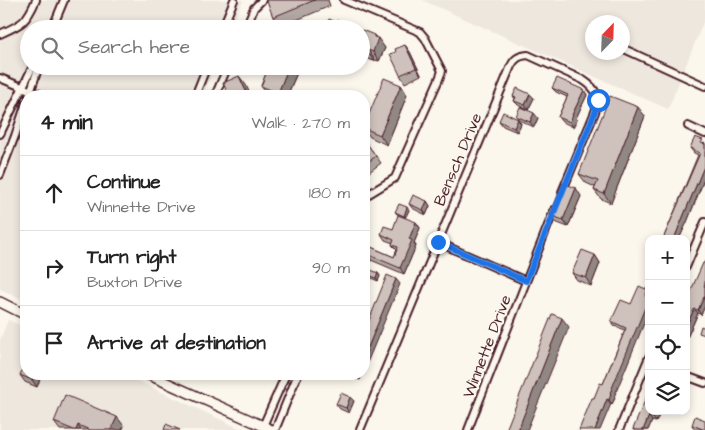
<!DOCTYPE html>
<html lang="en">
<head>
<meta charset="utf-8">
<style>
  :root { --surface:#fff; --page:#f2f2f2; --text:#222; --muted:#767676; --line:#e0e0e0 }
  body { margin:0; font-family:"Architects Daughter",sans-serif; background:var(--page); color:var(--text) }
  .controls { position:absolute; right:15px; bottom:15px; display:grid; overflow:hidden; border-radius:10px; box-shadow:0 2px 8px #0003 }
  .controls button { width:45px; height:45px; display:grid; place-items:center; padding:0; border:0; border-bottom:1px solid var(--line); background:var(--surface); color:var(--text); font:25px sans-serif }
  .compass { position:absolute; left:585px; top:15px; width:45px; height:45px; border-radius:50%; background:var(--surface); box-shadow:0 2px 8px #0003; rotate:23deg }
  .stop { position:absolute; width:15px; height:15px; margin:-11px; border:4px solid #1a73e8; border-radius:50%; background:#fff }
  .stop.end { background:#1a73e8; border-color:#fff; box-shadow:0 1px 5px #0008 }
  .list { margin:0; padding:0; list-style:none }
  h2 { display:flex; justify-content:space-between; align-items:center; height:65px; margin:0; padding:0 20px; font-size:21px }
  h2 small { font-size:16px; font-weight:400; color:var(--muted) }
  .list li { display:grid; grid-template-columns:32px 1fr auto; gap:15px; align-items:center; box-sizing:border-box; height:75px; padding:0 20px; border-top:1px solid var(--line) }
  .list b { display:block; font-size:19px; white-space:nowrap }
  .list p { margin:0; font-size:16px; white-space:nowrap; color:var(--muted) }
  .list em { font-size:16px; font-style:normal; color:var(--muted) }
  .icon { flex:none; width:28px; height:28px; fill:none; stroke:currentColor; stroke-width:2; stroke-linecap:round; stroke-linejoin:round }
  .map { position:relative; flex:none; width:705px; height:430px; overflow:hidden }
  .search { position:absolute; background:var(--surface); box-shadow:0 2px 8px #0003; left:20px; top:20px; width:350px; height:55px; display:flex; align-items:center; gap:12px; box-sizing:border-box; padding:0 18px; border-radius:28px; color:var(--muted); font-size:19px }
  .panel { position:absolute; background:var(--surface); box-shadow:0 2px 8px #0003; left:20px; top:90px; width:350px; height:290px; border-radius:20px }
  .map>svg:first-child { display:block }
  .built { fill:#eee7de; fill-rule:evenodd }
  .lines { fill:none; stroke-linecap:round; stroke-linejoin:round }
  .street-casing { stroke:#4a1f2b; stroke-width:10 }
  .secondary-casing { stroke:#4a1f2b; stroke-width:12 }
  .street { stroke:#fbf7ec; stroke-width:6 }
  .secondary { stroke:#fbf7ec; stroke-width:9 }
  .wall { fill:#b2a7a2; stroke:#4a1f2b }
  .shaded-wall { fill:#918884; stroke:#4a1f2b }
  .building { fill:#cfc2bc; stroke:#4a1f2b }
  .route { stroke:#1a73e8; stroke-width:6 }
  .labels { text-anchor:middle; stroke-width:4.5; stroke-linejoin:round; paint-order:stroke }
  .street-label { font-size:16px; fill:#4a1f2b; stroke:#fbf7ec }
</style>
</head>
<body>
<div class="map">
<svg width="705" height="430" viewBox="0 0 705 430">
  <rect width="100%" height="100%" fill="#fbf7ec"/>
  <filter id="ink" filterUnits="userSpaceOnUse"><feTurbulence type="fractalNoise" baseFrequency=".02" numOctaves="2"/><feDisplacementMap in="SourceGraphic" scale="10" xChannelSelector="R" yChannelSelector="G"/><feConvolveMatrix kernelMatrix="1 2 1 2 8 2 1 2 1" color-interpolation-filters="sRGB"/></filter>
  <g filter="url(#ink)">
    <path class="built" d="M 0,0 L 243,0 L 231,29 L 29,29 L 29,66 L 215,66 L 203,96 L 26,96 L 26,301 L 0,289 Z
      M 422,0 L 705,0 L 705,18 L 668,109 ZM 592,22 L 622,22 L 622,52 L 592,52 Z
      M 8,320 L 26,328 L 26,374 L 123,374 L 243,430 L 0,430 L 0,340 Z"/>
    <g class="lines">
      <defs>
        <path id="street" d="M 344,0 L 420,32 L 425,38 L 442,71 L 439,79 L 395,178 L 364,197
          M 52,29 L 64,0
          M 222,29 L 234,0
          M 245,29 L 254,8 L 262,0
          M 0,34 C 22,24 26,23 36,0
          M 622,48 L 705,86
          M 0,78 L 44,96
          M 29,96 L 39,66
          M 195,96 L 207,66
          M 215,96 L 228,66
          M 688,126 L 705,134
          M 0,134 L 33,66
          M 0,175 L 15,136 L 26,103
          M 437,242 L 526,281
          M 686,267 L 705,222
          M 686,376 L 705,383
          M 263,426 L 286,374
          M 275,430 L 298,374
          M 360,430 L 511,66 C 515,58 519,56 528,55 L 583,80 C 597,89 600,97 595,112 L 562,192
          M 468,430 L 554,210
          M 619,430 L 649,357"/>
        <path id="secondary" d="M 0,302 L 26,315
          M 147,374 L 272,430"/>
      </defs>
      <use href="#street" class="street-casing"/>
      <use href="#secondary" class="secondary-casing"/>
      <use href="#street" class="street"/>
      <use href="#secondary" class="secondary"/>
    </g>
    <path class="wall" d="M 269,0 L 328,0 L 330,6 L 280,27 L 273,17 Z
      M 361,32 L 376,38 L 385,48 L 379,61 L 375,60 L 374,61 L 362,57 L 361,55 Z
      M 405,45 L 410,52 L 421,75 L 405,83 L 400,75 L 396,52 Z
      M 269,66 L 300,66 L 287,96 L 269,96 L 267,95 L 261,86 Z
      M 401,85 L 407,95 L 387,145 L 370,137 L 364,129 L 364,126 Z
      M 552,88 L 584,90 L 587,95 L 576,118 L 577,120 L 573,127 L 561,121 L 558,117 L 567,97 L 556,92 Z
      M 513,96 L 534,98 L 528,110 L 518,105 L 514,101 L 515,99 Z
      M 516,116 L 538,118 L 534,127 L 519,120 Z
      M 645,116 L 611,203 L 601,199 L 594,190 L 595,187 L 586,183 L 579,174 Z
      M 518,119 L 521,124 L 517,132 L 503,126 L 499,121 Z
      M 365,141 L 381,163 L 364,176 L 364,142 Z
      M 705,143 L 705,177 L 687,222 L 679,239 L 663,239 L 698,155 L 694,153 L 690,148 Z
      M 581,196 L 568,227 L 555,222 L 550,215 Z
      M 427,201 L 430,206 L 426,215 L 412,208 L 409,204 Z
      M 409,210 L 405,218 L 397,214 L 395,212 Z
      M 416,222 L 420,228 L 414,243 L 416,246 L 404,274 L 371,260 L 368,265 L 364,263 L 364,244 L 394,257 L 397,250 L 392,245 L 393,243 L 385,240 L 381,234 L 393,229 Z
      M 595,255 L 600,263 L 591,286 L 577,280 L 572,273 Z
      M 705,261 L 705,306 L 701,315 L 698,313 L 686,340 Z
      M 378,273 L 380,276 L 378,281 L 371,278 L 369,275 Z
      M 631,304 L 614,397 L 615,398 L 612,404 L 594,398 L 603,384 L 625,330 L 614,326 L 611,321 Z
      M 42,374 L 37,387 L 25,382 L 20,375 Z
      M 240,374 L 252,374 L 250,378 Z
      M 349,374 L 362,374 L 360,380 L 350,376 Z
      M 354,401 L 349,413 L 340,409 L 336,404 Z
      M 649,411 L 661,411 L 656,422 L 652,421 L 648,430 L 633,430 L 633,429 Z
      M 54,422 L 124,426 L 122,430 L 60,430 Z
      M 692,425 L 705,430 L 695,430 Z"/>
    <path class="shaded-wall" d="M 374,35 L 378,40 L 378,38 L 385,48 L 379,61 L 373,52 Z
      M 405,45 L 410,52 L 421,75 L 416,68 Z
      M 368,50 L 375,60 L 374,61 L 367,52 Z
      M 289,66 L 300,66 L 287,96 L 280,96 L 278,93 Z
      M 239,76 L 246,85 L 251,96 L 248,96 Z
      M 401,85 L 407,95 L 387,145 L 380,135 Z
      M 584,90 L 587,95 L 576,118 L 577,120 L 573,127 L 570,122 L 572,115 Z
      M 530,94 L 534,98 L 528,110 L 525,105 Z
      M 638,107 L 645,116 L 611,203 L 604,194 Z
      M 534,113 L 538,118 L 534,127 L 530,122 Z
      M 518,119 L 521,124 L 517,132 L 514,128 Z
      M 705,164 L 705,177 L 687,222 L 679,239 L 674,239 Z
      M 576,188 L 581,196 L 568,227 L 563,220 Z
      M 427,201 L 430,206 L 426,215 L 423,210 Z
      M 407,207 L 409,210 L 405,218 L 404,216 Z
      M 416,222 L 420,228 L 414,243 L 416,246 L 404,274 L 400,268 L 409,239 Z
      M 367,254 L 371,260 L 368,265 L 364,260 Z
      M 595,255 L 600,263 L 591,286 L 586,278 Z
      M 378,273 L 380,276 L 378,281 L 376,278 Z
      M 396,279 L 400,284 L 364,370 L 364,357 Z
      M 648,290 L 649,291 L 649,311 L 614,397 L 615,398 L 612,404 L 609,400 L 610,393 Z
      M 704,297 L 705,299 L 705,306 L 701,315 L 698,310 Z
      M 694,309 L 698,313 L 686,340 L 686,327 Z
      M 562,318 L 569,327 L 527,430 L 518,430 Z
      M 34,374 L 42,374 L 37,387 L 32,380 Z
      M 247,374 L 252,374 L 250,378 Z
      M 357,374 L 362,374 L 360,380 L 356,375 Z
      M 350,397 L 354,401 L 349,413 L 346,408 Z
      M 607,399 L 611,404 L 600,430 L 595,430 Z
      M 655,411 L 661,411 L 656,422 L 653,418 Z
      M 649,416 L 652,421 L 648,430 L 643,430 Z
      M 117,417 L 124,426 L 122,430 L 111,430 Z
      M 78,425 L 81,430 L 76,430 Z"/>
    <path class="building" d="M 269,0 L 315,0 L 273,17 L 267,1 Z
      M 329,19 L 336,22 L 337,20 L 348,25 L 348,26 L 354,29 L 325,29 Z
      M 362,30 L 374,35 L 374,37 L 378,38 L 373,52 L 368,50 L 367,52 L 361,50 L 361,32 Z
      M 405,45 L 416,68 L 400,75 L 390,54 L 396,52 L 395,49 Z
      M 269,66 L 289,66 L 278,93 L 261,86 Z
      M 239,76 L 248,96 L 229,96 L 223,83 Z
      M 384,78 L 401,85 L 380,135 L 364,128 L 364,126 Z
      M 557,78 L 584,90 L 572,115 L 573,115 L 570,122 L 558,117 L 568,95 L 552,88 Z
      M 517,88 L 530,94 L 525,105 L 514,101 L 516,97 L 513,96 Z
      M 610,96 L 638,107 L 604,194 L 594,190 L 598,181 L 579,174 Z
      M 520,107 L 534,113 L 530,122 L 516,116 Z
      M 503,112 L 518,119 L 514,128 L 499,121 Z
      M 695,137 L 703,140 L 701,143 L 705,144 L 705,164 L 683,217 L 674,239 L 663,239 L 700,153 L 690,148 Z
      M 365,141 L 376,156 L 364,165 L 364,142 Z
      M 563,183 L 576,188 L 563,220 L 550,215 Z
      M 413,195 L 427,201 L 423,210 L 409,204 Z
      M 399,204 L 407,207 L 404,216 L 395,212 Z
      M 398,215 L 416,222 L 409,239 L 412,240 L 400,268 L 367,254 L 364,260 L 364,244 L 394,257 L 398,247 L 392,245 L 394,240 L 381,234 L 384,226 L 393,229 Z
      M 582,250 L 595,255 L 586,278 L 572,273 Z
      M 705,261 L 705,283 L 704,286 L 705,287 L 705,297 L 704,297 L 698,310 L 694,309 L 686,327 L 686,302 L 703,263 L 704,263 Z
      M 371,270 L 378,273 L 376,278 L 369,275 Z
      M 387,275 L 396,279 L 364,357 L 364,333 Z
      M 639,286 L 648,290 L 645,296 L 649,298 L 610,393 L 611,394 L 609,400 L 607,399 L 595,430 L 579,430 L 592,398 L 594,398 L 600,383 L 603,384 L 626,328 L 611,321 L 614,315 L 621,300 L 631,304 Z
      M 552,314 L 562,318 L 518,430 L 506,430 Z
      M 701,326 L 705,328 L 705,335 L 699,333 Z
      M 26,361 L 26,374 L 34,374 L 32,380 L 20,375 Z
      M 649,391 L 649,411 L 655,411 L 653,418 L 649,416 L 643,430 L 635,430 L 633,429 Z
      M 341,393 L 350,397 L 346,408 L 336,404 Z
      M 65,395 L 117,417 L 111,430 L 90,430 L 78,425 L 76,430 L 74,430 L 54,422 Z
      M 695,416 L 705,420 L 705,430 L 692,425 Z
      M 166,424 L 180,430 L 164,430 Z"/>
  </g>
  <g class="lines" filter="url(#ink)">
    <path class="route" d="M 438,242 L 526,281 L 595,112 L 598,100"/>
  </g>
  <g class="labels">
    <g class="street-label">
      <text transform="translate(457 159) rotate(-67)" y="6">Bensch Drive</text>
      <text transform="translate(486 346) rotate(-69)" y="6">Winnette Drive</text>
    </g>
  </g>
</svg>
<div class="controls">
<button>+</button>
<button>−</button>
<button><svg class="icon" aria-label="locate" viewBox="0 0 24 24"><circle cx="12" cy="12" r="6"/><path d="M12 2v4M12 18v4M2 12h4M18 12h4"/></svg></button>
<button><svg class="icon" aria-label="layers" viewBox="0 0 24 24"><path d="M12 4l9 5-9 5-9-5zM3 14l9 5 9-5"/></svg></button>
</div>
<svg class="compass" viewBox="-18 -18 36 36"><path d="M0-13l5 13h-10z" fill="#e53935"/><path d="M0 13l5-13h-10z" fill="#767676"/></svg>
<div class="stop" style="left:598px;top:100px"></div>
<div class="stop end" style="left:438px;top:242px"></div>
<div class="search"><svg class="icon" aria-label="search" viewBox="0 0 24 24"><circle cx="10" cy="10" r="6"/><path d="M15 15l6 6"/></svg>Search here</div>
<section class="panel">
<h2>4 min<small>Walk · 270 m</small></h2>
<ul class="list">
<li><svg class="icon" aria-label="ahead" viewBox="0 0 24 24"><path d="M12 20V5M6 11l6-6 6 6"/></svg><div><b>Continue</b><p>Winnette Drive</p></div><em>180 m</em></li>
<li><svg class="icon" aria-label="right" viewBox="0 0 24 24"><path d="M7 20v-9h11M14 6l5 5-5 5"/></svg><div><b>Turn right</b><p>Buxton Drive</p></div><em>90 m</em></li>
<li><svg class="icon" aria-label="arrive" viewBox="0 0 24 24"><path d="M6 21V4h12l-3 4 3 4H6"/></svg><div><b>Arrive at destination</b></div></li>
</ul>
</section>
</div>
</body>
</html>
